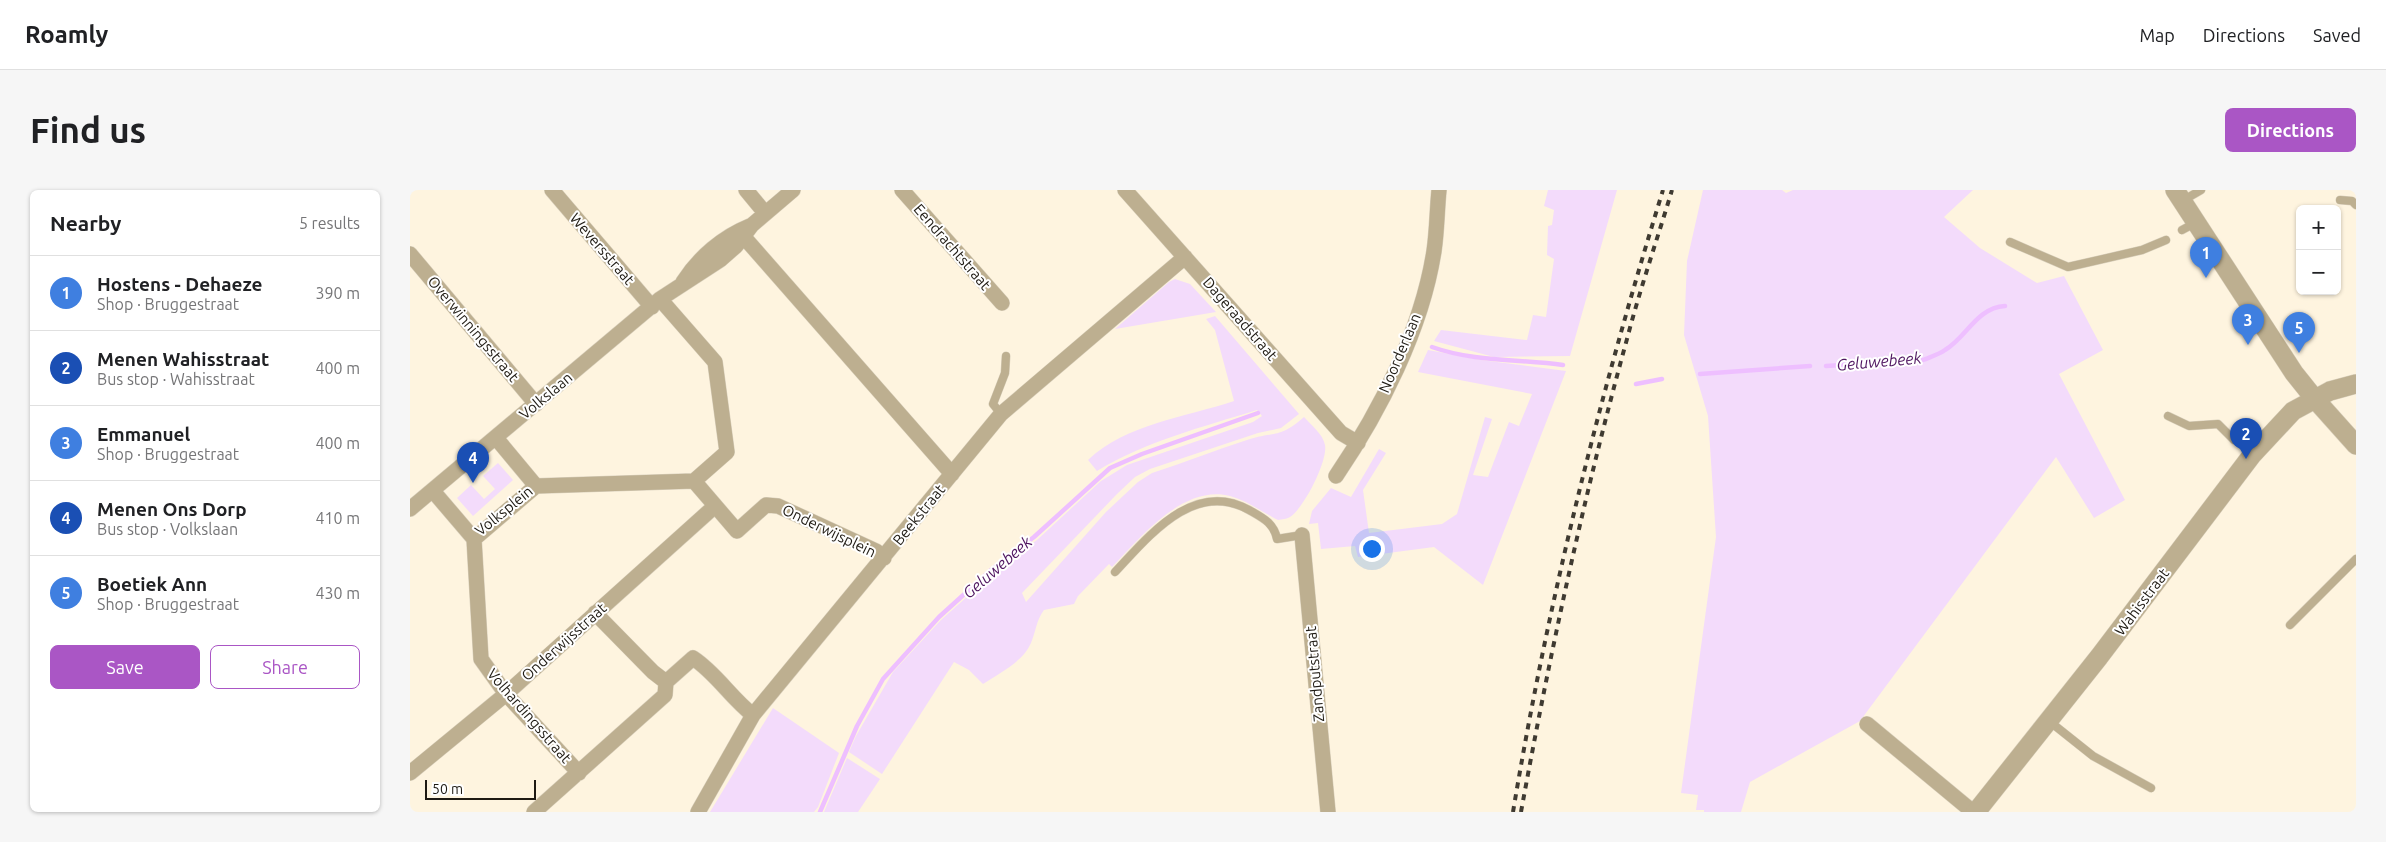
<!DOCTYPE html>
<html lang="en">
<head>
<meta charset="utf-8">
<style>
  :root { --surface:#fff; --page:#f6f6f6; --text:#202124; --muted:#757577; --line:#e0e0e0; --accent:#aa56c5 }
  body { margin:0; font-family:Ubuntu,sans-serif; background:var(--page); color:var(--text) }
  .controls { position:absolute; right:15px; top:15px; display:grid; overflow:hidden; border-radius:8px; box-shadow:0 1px 4px #0004 }
  .controls button { width:45px; height:45px; display:grid; place-items:center; padding:0; border:0; border-bottom:1px solid var(--line); background:var(--surface); color:var(--text); font:25px sans-serif }
  .scale { position:absolute; left:15px; bottom:12px; width:111px; box-sizing:border-box; padding-left:5px; border:2px solid #1e1a13; border-top:0; font-size:14px; line-height:18px; white-space:nowrap; color:#1e1a13; -webkit-text-stroke:4px #fff; paint-order:stroke }
  .you { position:absolute; left:961px; top:358px; width:18px; height:18px; margin:-12px; border:4px solid #fff; border-radius:50%; background:#1a73e8; box-shadow:0 0 0 8px #1a73e833 }
  .badge { display:grid; place-items:center; width:32px; height:32px; border-radius:50%; background:var(--accent); color:#fff; font-size:16px; font-weight:700 }
  .pin { position:absolute; translate:-50% -41px; filter:drop-shadow(0 1px 2px #0008) }
  .pin::after { content:''; position:absolute; top:26px; width:18px; height:15px; background:inherit; clip-path:polygon(0 0,100% 0,50% 100%) }
  .list { margin:0; padding:0; list-style:none }
  h2 { display:flex; justify-content:space-between; align-items:center; height:65px; margin:0; padding:0 20px; font-size:21px }
  h2 small { font-size:16px; font-weight:400; color:var(--muted) }
  .list li { display:grid; grid-template-columns:32px 1fr auto; gap:15px; align-items:center; box-sizing:border-box; height:75px; padding:0 20px; border-top:1px solid var(--line) }
  .list b { display:block; font-size:19px; white-space:nowrap }
  .list p { margin:0; font-size:16px; white-space:nowrap; color:var(--muted) }
  .list em { font-size:16px; font-style:normal; color:var(--muted) }
  .actions { display:flex; gap:10px; padding:15px 20px }
  .actions a { flex:1; padding:11px 0; border:1px solid var(--accent); border-radius:8px; text-align:center; font-size:18px; color:var(--accent) }
  .actions .main { background:var(--accent); color:#fff }
  .map { position:relative; flex:none; width:1946px; height:622px; overflow:hidden; border-radius:8px }
  header { display:flex; align-items:center; gap:30px; box-sizing:border-box; height:70px; padding:0 25px; background:var(--surface); border-bottom:1px solid var(--line) }
  header strong { font-size:24px }
  nav { display:flex; gap:28px; margin-inline-start:auto; font-size:18px }
  .intro { display:flex; align-items:center; justify-content:space-between; box-sizing:border-box; height:120px; padding:0 30px }
  h1 { margin:0; font-size:35px }
  .button { padding:12px 22px; border-radius:8px; background:var(--accent); color:#fff; font-size:18px; font-weight:700 }
  main { display:flex; gap:30px; padding:0 30px }
  aside { flex:1; background:var(--surface); border-radius:8px; box-shadow:0 1px 4px #0004 }
  .map>svg:first-child { display:block }
  .green { fill:#f3dbfb }
  .lines { fill:none; stroke-linecap:round; stroke-linejoin:round }
  .stream { stroke:#eebfff; stroke-width:4.5 }
  .service-casing { stroke:#dad1be; stroke-width:9 }
  .minor-casing { stroke:#dad1be; stroke-width:16 }
  .tertiary-casing { stroke:#dad1be; stroke-width:20 }
  .service { stroke:#bdaf90; stroke-width:8 }
  .minor { stroke:#bdaf90; stroke-width:15 }
  .tertiary { stroke:#bdaf90; stroke-width:19 }
  .rail { stroke:#3f3a31; stroke-width:4; stroke-dasharray:6 6; stroke-linecap:butt }
  .labels { text-anchor:middle; stroke-width:4; stroke-linejoin:round; paint-order:stroke }
  .street-label { font-size:15px; fill:#1e1a13; stroke:#fff }
  .water-label { font-size:16px; font-style:italic; fill:#4f1660; stroke:#fff }
</style>
</head>
<body>
<header>
<strong>Roamly</strong>
<nav><a>Map</a><a>Directions</a><a>Saved</a></nav>
</header>
<div class="intro"><h1>Find us</h1><a class="button">Directions</a></div>
<main>
<aside>
<h2>Nearby<small>5 results</small></h2>
<ul class="list">
<li><span class="badge" style="background:#3f7fe0">1</span><div><b>Hostens - Dehaeze</b><p>Shop · Bruggestraat</p></div><em>390 m</em></li>
<li><span class="badge" style="background:#1a4fb4">2</span><div><b>Menen Wahisstraat</b><p>Bus stop · Wahisstraat</p></div><em>400 m</em></li>
<li><span class="badge" style="background:#3f7fe0">3</span><div><b>Emmanuel</b><p>Shop · Bruggestraat</p></div><em>400 m</em></li>
<li><span class="badge" style="background:#1a4fb4">4</span><div><b>Menen Ons Dorp</b><p>Bus stop · Volkslaan</p></div><em>410 m</em></li>
<li><span class="badge" style="background:#3f7fe0">5</span><div><b>Boetiek Ann</b><p>Shop · Bruggestraat</p></div><em>430 m</em></li>
</ul>
<div class="actions"><a class="main">Save</a><a>Share</a></div>
</aside>
<div class="map">
<svg width="1946" height="622" viewBox="0 0 1946 622">
  <rect width="100%" height="100%" fill="#fef4df"/>
  <path class="green" d="M 1138,0 L 1207,0 L 1160,166 L 1084,167 L 1024,151 L 1031,140 L 1117,150 L 1123,125 L 1136,127 L 1144,69 L 1137,65 L 1138,36 L 1142,35 L 1144,20 L 1134,16 Z
    M 1293,0 L 1372,0 L 1376,3 L 1383,0 L 1563,0 L 1534,27 L 1570,58 L 1627,93 L 1654,86 L 1693,160 L 1649,184 L 1715,310 L 1684,328 L 1646,267 L 1450,531 L 1340,592 L 1331,622 L 1294,622 L 1294,620 L 1286,620 L 1288,605 L 1271,603 L 1306,347 L 1298,226 L 1274,145 L 1277,71 Z
    M 765,89 L 780,94 L 806,122 L 705,139 L 759,92 Z
    M 805,126 L 889,224 L 871,238 L 848,243 L 740,279 L 725,287 L 707,304 L 612,403 L 616,412 L 696,322 L 728,292 L 742,283 C 774,273 805,260 837,250 C 865,241 869,249 894,227 C 901,235 913,244 915,255 C 918,271 894,318 880,327 C 877,329 872,329 868,330 C 852,322 838,311 820,306 C 773,294 730,348 702,377 L 699,374 L 668,406 L 664,414 L 634,420 C 626,431 626,441 621,453 C 613,472 589,483 573,494 L 559,480 L 544,472 L 472,584 L 439,562 L 446,546 L 483,482 L 531,430 L 587,380 L 627,350 L 691,291 L 717,275 L 843,232 L 852,226 L 847,220 C 793,237 736,251 687,281 L 678,270 C 716,234 776,227 824,211 L 805,140 L 796,129 Z
    M 1018,160 L 1071,170 L 1156,181 L 1073,395 L 1024,357 L 948,367 L 945,356 L 911,359 L 908,333 L 899,334 L 902,321 L 921,298 L 941,307 L 969,259 L 976,263 L 953,300 L 959,343 L 1032,334 L 1047,324 L 1075,227 L 1082,229 L 1063,285 L 1078,287 L 1099,232 L 1109,236 L 1122,204 L 1008,182 Z
    M 88,273 L 103,290 L 63,326 L 47,308 L 61,295 L 74,309 L 85,299 L 73,286 Z
    M 363,518 L 429,563 L 408,617 L 404,622 L 300,622 Z
    M 437,568 L 470,589 L 448,622 L 414,622 Z"/>
  <g class="lines">
    <path class="stream" d="M 1022,157 C 1064,172 1110,169 1153,175
      M 1416,176 L 1513,170 C 1520,167 1528,165 1535,160 C 1557,147 1566,118 1595,116
      M 1290,184 L 1400,176
      M 1226,194 L 1252,189
      M 410,622 L 447,536 L 473,489 L 529,427 L 581,380 L 624,347 L 700,278 L 732,264 L 848,223"/>
    <defs>
      <path id="service" d="M 1930,10 L 1942,11 L 1946,15
        M 1772,11 L 1791,0
        M 1772,40 L 1785,33
        M 1600,52 L 1658,77 L 1732,60 L 1756,50
        M 591,224 L 583,214 L 595,183 L 596,166
        M 1758,226 L 1779,236 L 1808,234 L 1824,250
        M 705,382 C 739,346 784,289 839,320 C 853,328 864,333 867,349 L 892,345
        M 1880,435 L 1946,369
        M 1639,531 L 1683,566 L 1741,598"/>
      <path id="minor" d="M 142,0 L 242,117
        M 336,0 L 355,23
        M 492,0 L 592,113
        M 715,0 L 931,243 L 948,253
        M 333,46 L 542,284
        M 0,64 L 126,214
        M 273,92 C 289,67 313,47 340,36
        M 250,109 L 305,172 L 317,262 L 284,291 L 327,341 L 356,315 L 368,316 L 466,361 L 474,368
        M 926,286 C 970,221 1012,139 1024,61 C 1027,41 1027,20 1029,0
        M 126,296 L 284,291
        M 23,301 L 64,349 L 126,296 L 86,248
        M 0,319 L 250,109 L 310,70 L 326,56 L 342,35 L 383,0
        M 892,345 L 918,622
        M 64,349 L 71,469 L 96,504 L 169,583
        M 185,423 L 243,482 L 256,492 L 283,468 C 306,483 321,508 343,525
        M 1457,534 L 1563,622
        M 0,583 L 96,504 L 305,316
        M 124,622 L 255,505 L 256,492
        M 288,622 L 343,525 L 591,224 L 775,67"/>
      <path id="tertiary" d="M 1765,0 L 1884,183 L 1904,208 L 1946,255
        M 1566,622 L 1689,467 L 1842,265 L 1883,221 L 1920,201 L 1946,194"/>
    </defs>
    <use href="#service" class="service-casing"/>
    <use href="#minor" class="minor-casing"/>
    <use href="#tertiary" class="tertiary-casing"/>
    <use href="#service" class="service"/>
    <use href="#minor" class="minor"/>
    <use href="#tertiary" class="tertiary"/>
    <path class="rail" d="M 1103,622 C 1138,411 1190,204 1253,0
      M 1111,622 C 1140,463 1174,305 1217,149 C 1230,99 1247,50 1262,0"/>
  </g>
  <g class="labels">
    <g class="street-label">
      <text transform="translate(542 57) rotate(49)" y="5">Eendrachtstraat</text>
      <text transform="translate(192 59) rotate(49)" y="5">Weversstraat</text>
      <text transform="translate(830 129) rotate(49)" y="5">Dageraadstraat</text>
      <text transform="translate(63 139) rotate(50)" y="5">Overwinningsstraat</text>
      <text transform="translate(990 163) rotate(-67)" y="5">Noorderlaan</text>
      <text transform="translate(136 206) rotate(-40)" y="5">Volkslaan</text>
      <text transform="translate(94 321) rotate(-39)" y="5">Volksplein</text>
      <text transform="translate(509 325) rotate(-51)" y="5">Beekstraat</text>
      <text transform="translate(419 341) rotate(26)" y="5">Onderwijsplein</text>
      <text transform="translate(1732 412) rotate(-53)" y="5">Wahisstraat</text>
      <text transform="translate(154 452) rotate(-42)" y="5">Onderwijsstraat</text>
      <text transform="translate(905 484) rotate(-95)" y="5">Zandputstraat</text>
      <text transform="translate(119 526) rotate(49)" y="5">Volhardingsstraat</text>
    </g>
    <g class="water-label">
      <text transform="translate(1469 171) rotate(-5)" y="6">Geluwebeek</text>
      <text transform="translate(587 377) rotate(-41)" y="6">Geluwebeek</text>
    </g>
  </g>
</svg>
<div class="controls">
<button>+</button>
<button>−</button>
</div>
<div class="scale">50 m</div>
<div class="you"></div>
<div class="pin badge" style="left:1796px;top:88px;background:#3f7fe0">1</div>
<div class="pin badge" style="left:1836px;top:269px;background:#1a4fb4">2</div>
<div class="pin badge" style="left:1838px;top:155px;background:#3f7fe0">3</div>
<div class="pin badge" style="left:63px;top:293px;background:#1a4fb4">4</div>
<div class="pin badge" style="left:1889px;top:163px;background:#3f7fe0">5</div>
</div>
</main>
</body>
</html>
